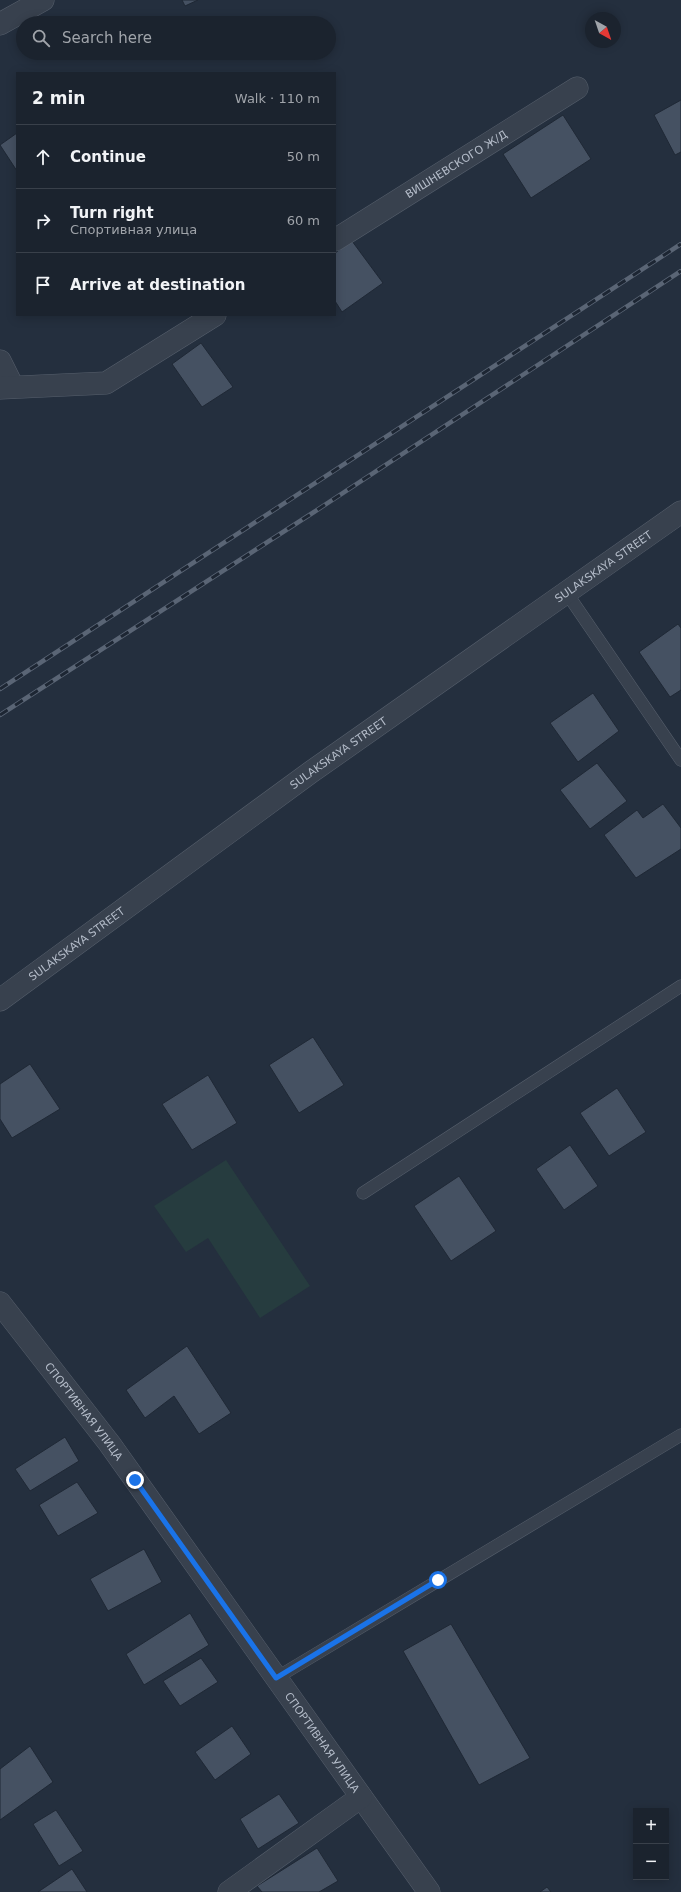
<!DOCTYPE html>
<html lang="en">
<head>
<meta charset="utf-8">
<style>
  :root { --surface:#1b232e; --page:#282f3a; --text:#f1f3f6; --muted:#a0a4aa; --line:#39404a }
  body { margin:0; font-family:"DejaVu Sans",sans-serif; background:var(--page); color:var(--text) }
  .controls { position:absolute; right:12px; bottom:12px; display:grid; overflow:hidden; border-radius:0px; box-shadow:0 2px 10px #0003 }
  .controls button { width:36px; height:36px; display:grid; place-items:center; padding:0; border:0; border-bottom:1px solid var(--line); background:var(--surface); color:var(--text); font:20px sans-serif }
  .compass { position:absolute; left:585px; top:12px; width:36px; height:36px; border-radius:50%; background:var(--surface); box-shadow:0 2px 10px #0003; rotate:140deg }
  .stop { position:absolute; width:12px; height:12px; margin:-9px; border:3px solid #1a73e8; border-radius:50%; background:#fff }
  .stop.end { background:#1a73e8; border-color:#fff; box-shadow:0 1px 4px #0008 }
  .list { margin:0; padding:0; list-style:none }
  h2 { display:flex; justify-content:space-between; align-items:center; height:52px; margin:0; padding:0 16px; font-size:17px }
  h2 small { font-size:13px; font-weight:400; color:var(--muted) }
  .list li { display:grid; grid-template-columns:26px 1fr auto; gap:12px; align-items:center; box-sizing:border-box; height:64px; padding:0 16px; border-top:1px solid var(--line) }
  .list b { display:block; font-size:15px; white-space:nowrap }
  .list p { margin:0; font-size:13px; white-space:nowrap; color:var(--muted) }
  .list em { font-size:13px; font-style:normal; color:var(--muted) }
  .icon { flex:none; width:22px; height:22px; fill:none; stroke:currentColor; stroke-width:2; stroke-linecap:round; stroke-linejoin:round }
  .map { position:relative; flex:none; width:681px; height:1892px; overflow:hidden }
  .search { position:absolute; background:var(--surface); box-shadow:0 2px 10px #0003; left:16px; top:16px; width:320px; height:44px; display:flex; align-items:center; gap:10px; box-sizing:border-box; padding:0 14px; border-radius:22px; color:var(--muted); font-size:15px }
  .panel { position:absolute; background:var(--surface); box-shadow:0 2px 10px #0003; left:16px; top:72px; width:320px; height:244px; border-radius:0px }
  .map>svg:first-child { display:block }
  .green { fill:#263c3f }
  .building { fill:#455162; stroke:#1f2835 }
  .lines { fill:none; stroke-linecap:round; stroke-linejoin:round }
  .service-casing { stroke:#565f6c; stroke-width:13 }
  .minor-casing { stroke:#565f6c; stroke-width:23 }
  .service { stroke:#38414e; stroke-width:12 }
  .minor { stroke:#38414e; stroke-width:22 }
  .rail-casing { stroke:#5a6575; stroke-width:4.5 }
  .rail { stroke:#1d2633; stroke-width:3; stroke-dasharray:9; stroke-linecap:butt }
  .route { stroke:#1a73e8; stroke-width:5 }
  .labels { text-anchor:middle; stroke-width:3.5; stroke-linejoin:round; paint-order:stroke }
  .street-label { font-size:11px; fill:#b4bcc9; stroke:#1d2633 }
</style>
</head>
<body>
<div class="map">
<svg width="681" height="1892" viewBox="0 0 681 1892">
  <rect width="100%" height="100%" fill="#242f3e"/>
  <path class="green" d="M 226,1160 L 310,1286 L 260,1318 L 208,1238 L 186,1252 L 154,1206 Z"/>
  <path class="building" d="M 182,0 L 198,0 L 185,6 Z
    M 681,100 L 681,152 L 675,155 L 654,115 Z
    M 563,115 L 591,159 L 531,198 L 503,154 Z
    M 17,133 L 17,171 L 0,145 Z
    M 352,241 L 383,283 L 342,312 L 335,301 L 335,253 Z
    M 201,343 L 233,387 L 202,407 L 172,364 Z
    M 678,624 L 681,628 L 681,690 L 670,697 L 639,652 Z
    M 593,693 L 619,731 L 578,762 L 550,723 Z
    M 597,763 L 627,801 L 590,829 L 560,790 Z
    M 663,804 L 681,828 L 681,849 L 636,878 L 604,835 L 637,810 L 643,818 Z
    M 313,1037 L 344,1085 L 299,1113 L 269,1065 Z
    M 30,1064 L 60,1109 L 12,1138 L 0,1119 L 0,1084 Z
    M 208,1075 L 237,1123 L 192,1150 L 162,1104 Z
    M 617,1088 L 646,1132 L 609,1156 L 580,1113 Z
    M 570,1145 L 598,1186 L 564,1210 L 536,1169 Z
    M 459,1176 L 496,1231 L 451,1261 L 414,1206 Z
    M 187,1346 L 231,1413 L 199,1434 L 174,1396 L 145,1418 L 126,1390 Z
    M 65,1437 L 79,1461 L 30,1491 L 15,1469 Z
    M 77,1482 L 98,1513 L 58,1536 L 39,1505 Z
    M 144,1549 L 162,1582 L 108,1611 L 90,1579 Z
    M 190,1613 L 209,1645 L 144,1685 L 126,1654 Z
    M 451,1624 L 530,1758 L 479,1785 L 403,1651 Z
    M 201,1658 L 218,1682 L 180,1706 L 163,1681 Z
    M 232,1726 L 251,1754 L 215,1780 L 195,1752 Z
    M 30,1746 L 53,1782 L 0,1820 L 0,1769 Z
    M 279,1794 L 299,1823 L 258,1849 L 240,1819 Z
    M 56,1810 L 83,1851 L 59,1866 L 33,1824 Z
    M 317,1848 L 338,1881 L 319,1892 L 262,1892 L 257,1886 Z
    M 72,1869 L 87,1892 L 38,1892 Z
    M 547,1887 L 551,1892 L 540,1892 Z"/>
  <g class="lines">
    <defs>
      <path id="service" d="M 566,592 L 681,760
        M 363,1193 L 681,986
        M 276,1678 L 681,1435"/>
      <g id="minor">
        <path d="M 0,24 L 43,0"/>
        <path id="s1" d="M 335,240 L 577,88"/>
        <path d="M 0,361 L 13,387"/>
        <path d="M 0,388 L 106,383 L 215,315"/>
        <path id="s2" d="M 0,1000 L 311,772 L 681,512"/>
        <path id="s3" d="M 0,1303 L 109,1443 L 429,1892"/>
        <path d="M 229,1892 L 361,1797"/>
      </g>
    </defs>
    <use href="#service" class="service-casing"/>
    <use href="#minor" class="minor-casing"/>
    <use href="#service" class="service"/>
    <use href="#minor" class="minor"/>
    <defs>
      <path id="rail" d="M 0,689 L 681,244
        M 0,715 L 314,512 L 681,271"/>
    </defs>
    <use href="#rail" class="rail-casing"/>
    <use href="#rail" class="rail"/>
  </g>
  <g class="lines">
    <path class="route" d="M 135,1480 L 276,1678 L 438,1580"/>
  </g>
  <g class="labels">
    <g class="street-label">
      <text dy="4" stroke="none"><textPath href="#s1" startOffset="143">ВИШНЕВСКОГО Ж/Д</textPath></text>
      <text dy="4" stroke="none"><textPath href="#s2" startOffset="743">SULAKSKAYA STREET</textPath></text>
      <text dy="4" stroke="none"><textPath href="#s2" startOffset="419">SULAKSKAYA STREET</textPath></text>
      <text dy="4" stroke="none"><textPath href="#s2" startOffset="95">SULAKSKAYA STREET</textPath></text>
      <text dy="4" stroke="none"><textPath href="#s3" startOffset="137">СПОРТИВНАЯ УЛИЦА</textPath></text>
      <text dy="4" stroke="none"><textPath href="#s3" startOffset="545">СПОРТИВНАЯ УЛИЦА</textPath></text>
    </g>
  </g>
</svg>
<div class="controls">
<button>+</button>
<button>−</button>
</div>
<svg class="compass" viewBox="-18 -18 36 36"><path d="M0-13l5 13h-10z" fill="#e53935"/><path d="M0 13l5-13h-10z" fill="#a0a4aa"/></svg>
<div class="stop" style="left:438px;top:1580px"></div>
<div class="stop end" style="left:135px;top:1480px"></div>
<div class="search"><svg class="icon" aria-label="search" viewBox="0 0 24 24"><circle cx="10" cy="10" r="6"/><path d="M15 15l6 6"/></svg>Search here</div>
<section class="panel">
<h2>2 min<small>Walk · 110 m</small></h2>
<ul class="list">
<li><svg class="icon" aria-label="ahead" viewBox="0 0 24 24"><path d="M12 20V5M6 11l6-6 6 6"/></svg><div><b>Continue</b></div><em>50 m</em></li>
<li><svg class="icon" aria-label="right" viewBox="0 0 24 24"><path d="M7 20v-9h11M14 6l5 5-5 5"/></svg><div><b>Turn right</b><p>Спортивная улица</p></div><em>60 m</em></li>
<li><svg class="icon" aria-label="arrive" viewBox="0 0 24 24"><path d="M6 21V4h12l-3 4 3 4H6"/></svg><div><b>Arrive at destination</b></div></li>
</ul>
</section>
</div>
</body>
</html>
